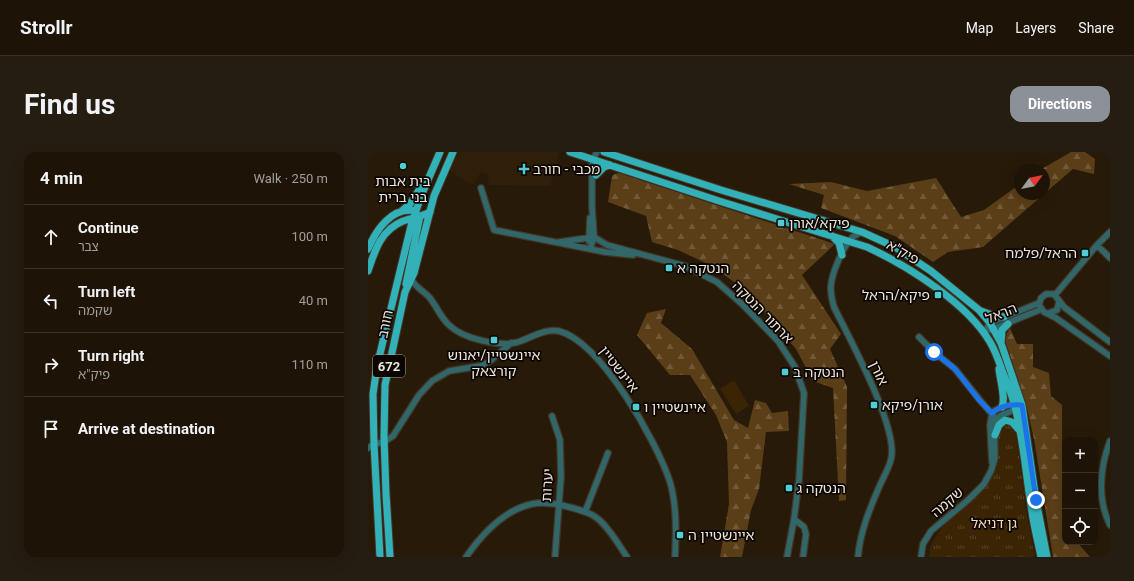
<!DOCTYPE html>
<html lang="en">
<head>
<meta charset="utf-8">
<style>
  :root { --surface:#1d1407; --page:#251d11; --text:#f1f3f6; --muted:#a09e9b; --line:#3b3328; --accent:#8c9099 }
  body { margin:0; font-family:Roboto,"Noto Sans Hebrew",sans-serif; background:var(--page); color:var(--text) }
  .controls { position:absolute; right:12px; bottom:12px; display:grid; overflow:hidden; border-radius:8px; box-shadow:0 4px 16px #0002 }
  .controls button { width:36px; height:36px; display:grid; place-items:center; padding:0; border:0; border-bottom:1px solid var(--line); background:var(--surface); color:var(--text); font:20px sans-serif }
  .compass { position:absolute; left:646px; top:12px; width:36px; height:36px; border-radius:50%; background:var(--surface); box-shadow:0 4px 16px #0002; rotate:57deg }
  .stop { position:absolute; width:12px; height:12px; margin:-9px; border:3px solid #1a73e8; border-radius:50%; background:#fff }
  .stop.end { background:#1a73e8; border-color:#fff; box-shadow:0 1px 4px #0008 }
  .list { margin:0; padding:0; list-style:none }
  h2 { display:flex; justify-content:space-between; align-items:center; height:52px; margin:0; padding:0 16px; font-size:17px }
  h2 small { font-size:13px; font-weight:400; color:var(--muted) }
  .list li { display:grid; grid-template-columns:26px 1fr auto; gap:12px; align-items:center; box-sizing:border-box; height:64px; padding:0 16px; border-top:1px solid var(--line) }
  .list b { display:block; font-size:15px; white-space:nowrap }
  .list p { margin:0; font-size:13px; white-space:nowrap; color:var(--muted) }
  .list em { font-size:13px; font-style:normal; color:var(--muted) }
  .icon { flex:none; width:22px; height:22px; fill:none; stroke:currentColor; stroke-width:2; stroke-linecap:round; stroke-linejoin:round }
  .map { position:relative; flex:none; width:742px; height:405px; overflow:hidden; border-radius:12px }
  header { display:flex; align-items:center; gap:24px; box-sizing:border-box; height:56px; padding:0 20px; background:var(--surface); border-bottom:1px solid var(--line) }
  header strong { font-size:19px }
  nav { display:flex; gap:22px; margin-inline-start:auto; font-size:14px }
  .intro { display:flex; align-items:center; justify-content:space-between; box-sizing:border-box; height:96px; padding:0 24px }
  h1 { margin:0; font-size:28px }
  .button { padding:10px 18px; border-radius:12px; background:var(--accent); color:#fff; font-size:14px; font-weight:700 }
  main { display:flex; gap:24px; padding:0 24px }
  aside { flex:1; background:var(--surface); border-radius:12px; box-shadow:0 4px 16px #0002 }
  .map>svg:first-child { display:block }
  .built { fill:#301f08 }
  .forest { fill:url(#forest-firs) }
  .park { fill:url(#park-tufts) }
  .pitch { fill:#3b2404 }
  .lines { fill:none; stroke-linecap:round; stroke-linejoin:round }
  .minor-casing { stroke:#433626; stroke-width:8 }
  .major-casing { stroke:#433626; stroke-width:9 }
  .minor { stroke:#316769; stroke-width:5.5 }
  .major { stroke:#32b2b8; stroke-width:7 }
  .route { stroke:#1a73e8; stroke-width:5 }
  .poi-dot { fill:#51ccd2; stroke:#0b0602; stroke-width:1.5 }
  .labels { text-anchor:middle; stroke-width:3.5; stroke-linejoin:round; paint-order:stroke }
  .shield { fill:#0b0602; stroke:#a9a198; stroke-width:1 }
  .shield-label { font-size:13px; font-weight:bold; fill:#ede4d9 }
  .poi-label { font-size:14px; fill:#ede4d9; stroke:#0b0602; text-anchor:start }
  .street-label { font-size:14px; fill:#ede4d9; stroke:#0b0602 }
  .park-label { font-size:14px; fill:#f8dab6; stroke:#0b0602 }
</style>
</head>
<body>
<header>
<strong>Strollr</strong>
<nav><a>Map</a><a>Layers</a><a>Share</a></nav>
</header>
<div class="intro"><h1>Find us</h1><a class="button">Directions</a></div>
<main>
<aside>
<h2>4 min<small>Walk · 250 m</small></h2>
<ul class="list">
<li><svg class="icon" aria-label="ahead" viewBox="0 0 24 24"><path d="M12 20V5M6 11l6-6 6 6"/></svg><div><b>Continue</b><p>צבר</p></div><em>100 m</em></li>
<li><svg class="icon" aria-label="left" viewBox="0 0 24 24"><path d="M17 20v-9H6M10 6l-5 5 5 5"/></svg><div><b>Turn left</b><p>שקמה</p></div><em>40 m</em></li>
<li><svg class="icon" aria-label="right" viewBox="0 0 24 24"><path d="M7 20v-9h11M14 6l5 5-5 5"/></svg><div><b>Turn right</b><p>פיק&quot;א</p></div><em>110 m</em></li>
<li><svg class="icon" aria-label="arrive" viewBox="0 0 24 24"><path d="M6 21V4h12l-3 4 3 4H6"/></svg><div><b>Arrive at destination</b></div></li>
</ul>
</aside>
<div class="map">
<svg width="742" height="405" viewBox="0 0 742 405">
  <defs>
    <pattern id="forest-firs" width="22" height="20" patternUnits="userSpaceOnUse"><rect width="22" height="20" fill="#5a3e18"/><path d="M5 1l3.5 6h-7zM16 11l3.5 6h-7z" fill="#725a39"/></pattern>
    <pattern id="park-tufts" width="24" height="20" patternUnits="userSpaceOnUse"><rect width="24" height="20" fill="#3b2404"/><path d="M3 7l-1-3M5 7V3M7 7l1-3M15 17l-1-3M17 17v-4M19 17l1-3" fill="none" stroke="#584428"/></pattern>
  </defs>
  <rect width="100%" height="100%" fill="#271a09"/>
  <path class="built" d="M 91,0 L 191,0 L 182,34 L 121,33 L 120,23 L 113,20 L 104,33 L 81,18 Z"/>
  <path class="forest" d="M 703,0 L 717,0 L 727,7 L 726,22 L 705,17 L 676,42 L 676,18 L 672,18 Z
    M 251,21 L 467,92 L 434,123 L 473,182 L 462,197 L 479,235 L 478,348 L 471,349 L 465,236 L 445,229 L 428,197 L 378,139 L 346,115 L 310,98 L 284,90 L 278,64 L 240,50 L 244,24 L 247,22 Z
    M 568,26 L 593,65 L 616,58 L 652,32 L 652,42 L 676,42 L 615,95 L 580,100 L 565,110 L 527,84 L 453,56 L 456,43 L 421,32 L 463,30 L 499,39 Z
    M 298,157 L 293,171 L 324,197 L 366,268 L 380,276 L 387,248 L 398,251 L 404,261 L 420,259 L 421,279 L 398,280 L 391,337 L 383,358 L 374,405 L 352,405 L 361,352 L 359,290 L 348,263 L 322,223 L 302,223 L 269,183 L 279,161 Z
    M 642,176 L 649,192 L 665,192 L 665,215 L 681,221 L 683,244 L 694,253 L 694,314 L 695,341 L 697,352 L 697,390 L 709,390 L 722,405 L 685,405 L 666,287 L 658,252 L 637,188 L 639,181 Z"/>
  <path class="park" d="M 640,271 L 647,279 L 649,289 L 659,363 L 667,405 L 561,405 L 562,395 L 570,381 L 578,371 L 623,327 L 628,318 L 631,305 L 629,283 L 633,273 Z"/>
  <path class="pitch" d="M 366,228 L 381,254 L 368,262 L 352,237 Z
    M 632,365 L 640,373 L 620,394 L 612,386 Z"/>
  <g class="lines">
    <defs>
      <path id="minor" d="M 113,36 L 126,78 L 237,100 L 265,103
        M 221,89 L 222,66
        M 192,90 L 226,85 L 239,93 L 317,114 L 349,130 L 375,153 L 410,189 L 427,215 L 436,241 L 431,328 L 426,367 L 419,405
        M 729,93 L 742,106
        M 222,97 L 226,85 L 224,55 L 224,15 L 225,7 L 229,0
        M 43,127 C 47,135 56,139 62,146 C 69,155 73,166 81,173 C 95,187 132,195 150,190 C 162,186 178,176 191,179 C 233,190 289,290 302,330 C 309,354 308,380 307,405
        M 687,143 L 729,93 L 742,80
        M 681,161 L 689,158 L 691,150
        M 622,178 L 674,157
        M 616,181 L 622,171 L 671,151
        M 551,185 L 566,200 L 587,217 L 611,247 L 628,267
        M 742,190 L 696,155 L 686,142 L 678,142 L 673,146 L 671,153 L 676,160 L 688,166 L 742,204
        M 184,264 L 192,288 L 193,325 L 187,405
        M 742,289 C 732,315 729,348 742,373
        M 0,296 L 6,292 L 16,290 L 25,284 L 51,243 L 64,229 L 81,219 L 112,214 L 121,210 L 143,191
        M 624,310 L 622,273 L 624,261 C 630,255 641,252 650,252
        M 217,360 L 240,301
        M 426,367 L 436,375 L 438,382 L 435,405
        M 98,405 C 114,382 136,358 164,352 C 174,350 188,352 197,354 C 208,357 218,359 226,364 C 239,372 251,393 259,405
        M 490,405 C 492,380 502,356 512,333 C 516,324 521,316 523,307 C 531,276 481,186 466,155 C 464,147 462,141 463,133 C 464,121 475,95 483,87 C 486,83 490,82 494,80
        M 553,405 L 555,392 L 563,379 L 600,348 L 616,332 L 623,319 L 627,306 L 626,271 L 632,264 L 650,256"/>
      <path id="major" d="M 202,0 L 351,49 L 499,95 C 540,114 599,151 622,190 C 628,200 631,210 635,221 C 640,232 644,244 647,255 C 656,290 658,326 664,360 C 666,375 670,390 673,405
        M 236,0 L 353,38 L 494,80 L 527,95 L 563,119 L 611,158 L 622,171 L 633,191 L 654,253 L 668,348 L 679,405
        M 228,23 L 236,15 L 242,13
        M 34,59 L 42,52 L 53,35
        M 464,84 L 471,91 L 474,103
        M 0,97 C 8,78 24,54 48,59
        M 0,119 C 7,98 13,78 35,69 C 44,66 53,65 62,60
        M 38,132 L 52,64
        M 613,159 L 624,163 L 636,165
        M 633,191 L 634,178 L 640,172
        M 631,217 C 632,228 638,246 634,255
        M 627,283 L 631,273 L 637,268 L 644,270 L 651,278
        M 12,405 L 6,292 L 5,242 L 9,214 L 43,74 L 53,44 L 72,0
        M 22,405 L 18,342 L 16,285 L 17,233 L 37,140 L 46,121 L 66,44 L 85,0"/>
    </defs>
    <use href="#minor" class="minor-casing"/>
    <use href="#major" class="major-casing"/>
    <use href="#minor" class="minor"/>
    <use href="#major" class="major"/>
  </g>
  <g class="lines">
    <path class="route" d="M 566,200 L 587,217 L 611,248 L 624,261 C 632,254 644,252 654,253 L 668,348"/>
  </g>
  <g class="poi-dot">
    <circle cx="35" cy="14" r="4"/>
    <path d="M154 11h4v4h4v4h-4v4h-4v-4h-4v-4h4z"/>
    <rect x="409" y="67" width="8" height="8" rx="2"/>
    <rect x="713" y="97" width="8" height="8" rx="2"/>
    <rect x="297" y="112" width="8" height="8" rx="2"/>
    <rect x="566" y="139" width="8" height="8" rx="2"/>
    <rect x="122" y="184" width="8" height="8" rx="2"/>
    <rect x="413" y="216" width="8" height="8" rx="2"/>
    <rect x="502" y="249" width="8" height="8" rx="2"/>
    <rect x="264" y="251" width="8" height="8" rx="2"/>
    <rect x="417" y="332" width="8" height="8" rx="2"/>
    <rect x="308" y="379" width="8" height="8" rx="2"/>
  </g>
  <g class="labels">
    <rect class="shield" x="5" y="203" width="32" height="22" rx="3"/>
    <g class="shield-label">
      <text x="21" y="219">672</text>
    </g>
    <g class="poi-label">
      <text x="165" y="22">מכבי - חורב</text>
      <text x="35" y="34" text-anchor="middle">בית אבות<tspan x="35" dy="16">בני ברית</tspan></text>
      <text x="421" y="76">פיקא/אורן</text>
      <text x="709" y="106" text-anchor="end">הראל/פלמח</text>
      <text x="309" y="121">הנטקה א</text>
      <text x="562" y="148" text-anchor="end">פיקא/הראל</text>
      <text x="126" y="208" text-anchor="middle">איינשטיין/יאנוש<tspan x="126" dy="16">קורצאק</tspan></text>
      <text x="425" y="225">הנטקה ב</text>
      <text x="514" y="258">אורן/פיקא</text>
      <text x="276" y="260">איינשטיין ו</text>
      <text x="429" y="341">הנטקה ג</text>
      <text x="320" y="388">איינשטיין ה</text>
    </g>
    <g class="street-label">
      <text transform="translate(535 100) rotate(30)" y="5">פיק"א</text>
      <text transform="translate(395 160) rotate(46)" y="5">ארתור הנטקה</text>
      <text transform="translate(633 161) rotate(-22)" y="5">הראל</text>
      <text transform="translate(17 172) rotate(-78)" y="5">חורב</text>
      <text transform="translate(251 217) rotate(52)" y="5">איינשטיין</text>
      <text transform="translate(511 221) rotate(64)" y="5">אורן</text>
      <text transform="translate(179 333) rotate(-87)" y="5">יערות</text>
      <text transform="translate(579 350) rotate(-41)" y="5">שקמה</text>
    </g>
    <g class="park-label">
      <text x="626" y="376">גן דניאל</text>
    </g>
  </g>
</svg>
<div class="controls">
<button>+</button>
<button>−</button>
<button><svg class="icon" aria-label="locate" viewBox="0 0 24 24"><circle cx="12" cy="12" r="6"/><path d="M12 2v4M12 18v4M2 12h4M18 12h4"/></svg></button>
</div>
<svg class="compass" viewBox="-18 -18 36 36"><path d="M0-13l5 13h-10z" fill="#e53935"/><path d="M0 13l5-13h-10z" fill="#a09e9b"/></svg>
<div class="stop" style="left:566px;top:200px"></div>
<div class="stop end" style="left:668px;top:348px"></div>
</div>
</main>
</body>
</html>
